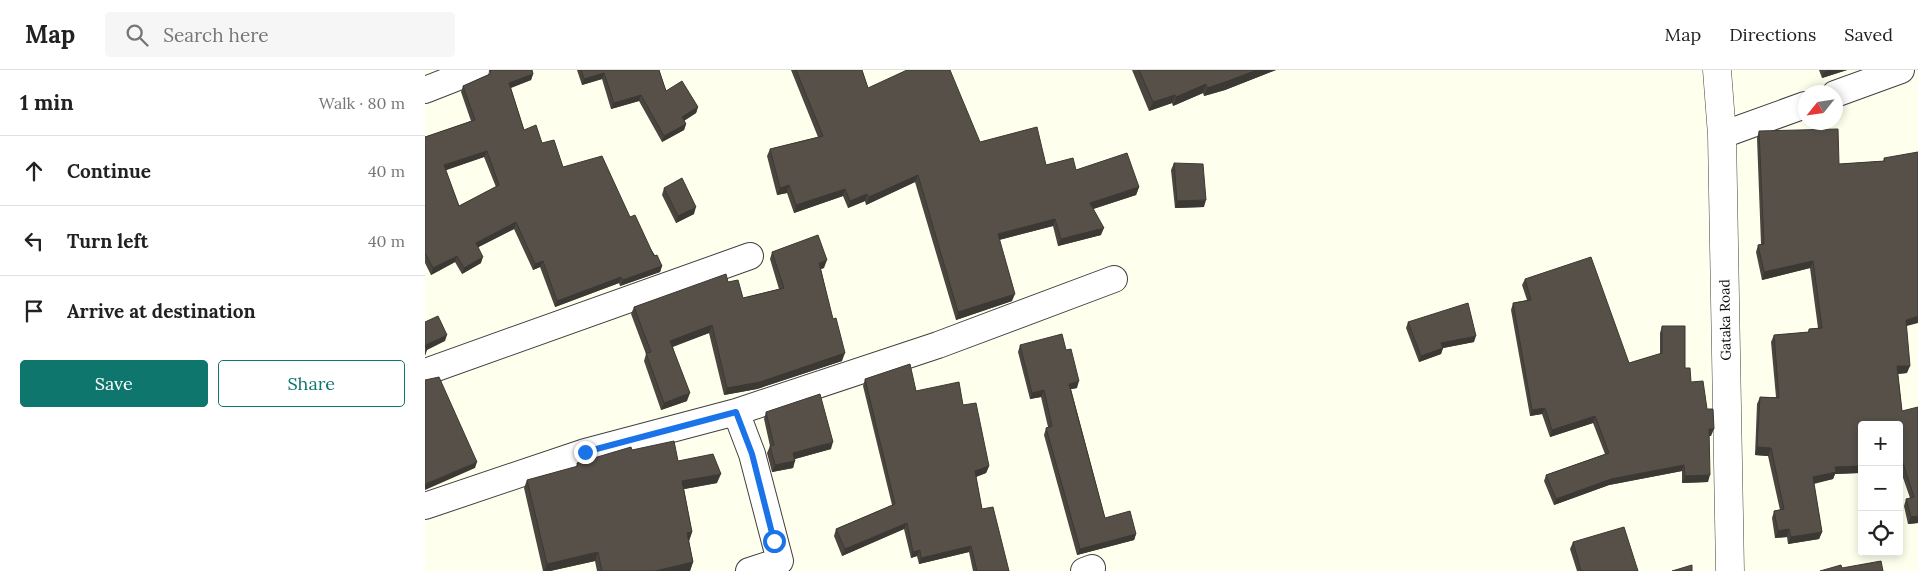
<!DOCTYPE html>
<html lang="en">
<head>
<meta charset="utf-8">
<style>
  :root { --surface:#fff; --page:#f6f6f6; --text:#222; --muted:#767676; --line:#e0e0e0; --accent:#0f766e }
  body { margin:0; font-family:Lora,serif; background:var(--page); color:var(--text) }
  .controls { position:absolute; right:15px; bottom:15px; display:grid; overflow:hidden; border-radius:5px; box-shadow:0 2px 8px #0003 }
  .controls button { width:45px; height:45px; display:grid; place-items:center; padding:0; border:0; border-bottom:1px solid var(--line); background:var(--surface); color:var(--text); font:25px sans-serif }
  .compass { position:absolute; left:1373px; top:15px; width:45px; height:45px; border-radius:50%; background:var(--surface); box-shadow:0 2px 8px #0003; rotate:240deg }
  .stop { position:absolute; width:15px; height:15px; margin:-11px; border:4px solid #1a73e8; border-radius:50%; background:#fff }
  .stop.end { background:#1a73e8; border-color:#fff; box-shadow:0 1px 5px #0008 }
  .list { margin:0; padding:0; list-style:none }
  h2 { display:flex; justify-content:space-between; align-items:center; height:65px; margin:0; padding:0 20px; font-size:21px }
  h2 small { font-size:16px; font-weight:400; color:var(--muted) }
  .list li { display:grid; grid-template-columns:32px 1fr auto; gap:15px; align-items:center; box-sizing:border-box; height:70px; padding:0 20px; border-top:1px solid var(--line) }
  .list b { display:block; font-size:19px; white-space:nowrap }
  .list em { font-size:16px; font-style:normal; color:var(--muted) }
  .actions { display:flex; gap:10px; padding:15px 20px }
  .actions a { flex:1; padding:11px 0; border:1px solid var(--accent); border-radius:5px; text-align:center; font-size:18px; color:var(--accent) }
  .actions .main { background:var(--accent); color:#fff }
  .icon { flex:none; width:28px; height:28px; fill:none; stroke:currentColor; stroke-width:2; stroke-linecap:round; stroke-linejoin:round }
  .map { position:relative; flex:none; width:1493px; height:501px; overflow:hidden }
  header { display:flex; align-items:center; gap:30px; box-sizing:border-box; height:70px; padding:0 25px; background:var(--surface); border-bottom:1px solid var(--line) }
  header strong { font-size:24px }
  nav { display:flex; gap:28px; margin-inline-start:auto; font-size:18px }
  .search { width:350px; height:45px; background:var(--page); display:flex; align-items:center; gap:12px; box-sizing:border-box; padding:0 18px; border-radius:5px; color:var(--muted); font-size:19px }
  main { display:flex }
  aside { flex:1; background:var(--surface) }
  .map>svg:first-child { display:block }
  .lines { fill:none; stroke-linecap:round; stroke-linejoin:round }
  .minor-casing { stroke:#404040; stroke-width:28 }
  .tertiary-casing { stroke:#404040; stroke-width:29 }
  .minor { stroke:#fff; stroke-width:26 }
  .tertiary { stroke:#fff; stroke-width:28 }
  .wall { fill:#4a453f; fill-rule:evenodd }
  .shaded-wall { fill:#3c3833 }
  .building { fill:#565049; stroke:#3c3833; fill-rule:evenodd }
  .route { stroke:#1a73e8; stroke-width:6 }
  .labels { text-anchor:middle; stroke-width:5; stroke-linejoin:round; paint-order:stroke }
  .street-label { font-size:14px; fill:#0d0d0d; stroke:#fff }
</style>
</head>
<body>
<header>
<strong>Map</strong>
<div class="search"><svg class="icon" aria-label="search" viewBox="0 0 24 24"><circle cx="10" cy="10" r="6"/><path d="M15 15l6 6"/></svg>Search here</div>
<nav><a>Map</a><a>Directions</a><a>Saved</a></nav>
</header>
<main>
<aside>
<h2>1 min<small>Walk · 80 m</small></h2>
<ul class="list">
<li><svg class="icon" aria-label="ahead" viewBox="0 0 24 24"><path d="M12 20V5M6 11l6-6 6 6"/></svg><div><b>Continue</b></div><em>40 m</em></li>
<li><svg class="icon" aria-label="left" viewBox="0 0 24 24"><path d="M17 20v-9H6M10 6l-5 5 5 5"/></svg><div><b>Turn left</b></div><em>40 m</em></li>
<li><svg class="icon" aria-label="arrive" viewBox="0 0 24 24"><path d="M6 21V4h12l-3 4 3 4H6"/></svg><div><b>Arrive at destination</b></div></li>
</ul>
<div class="actions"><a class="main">Save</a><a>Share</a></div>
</aside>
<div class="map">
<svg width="1493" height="501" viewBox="0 0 1493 501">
  <rect width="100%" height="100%" fill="#ffffed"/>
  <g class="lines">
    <defs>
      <path id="minor" d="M 0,20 L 51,0
        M 1410,24 L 1476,0
        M 1297,65 L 1380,35
        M 0,302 L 325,186
        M 311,342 L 327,384 L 355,491 L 324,501
        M 0,436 L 160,382 L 311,342 L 513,275 L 689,209
        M 659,501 L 667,498"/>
      <path id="tertiary" d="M 1292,0 L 1297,65 L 1305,501"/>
    </defs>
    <use href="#minor" class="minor-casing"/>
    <use href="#tertiary" class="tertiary-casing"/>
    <use href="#minor" class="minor"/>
    <use href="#tertiary" class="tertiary"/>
  </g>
  <path class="wall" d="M 65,0 L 107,0 L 108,4 L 106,10 L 86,18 L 99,60 L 117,73 L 138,97 L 205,147 L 237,196 L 235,202 L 195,216 L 194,213 L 130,237 L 115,197 L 108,200 L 89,159 L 53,177 L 56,193 L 37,204 L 30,192 L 6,205 L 0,193 L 0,67 L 46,51 L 36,22 L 38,16 L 65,4 ZM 59,87 L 71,117 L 34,136 L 20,100 Z
    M 152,0 L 234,0 L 241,21 L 273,37 L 271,43 L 259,51 L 261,54 L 259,60 L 237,72 L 214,31 L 186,39 L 177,9 L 157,15 Z
    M 366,0 L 437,0 L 443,18 L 555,72 L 621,95 L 651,100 L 714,117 L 711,125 L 668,139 L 676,165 L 633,176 L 628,156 L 574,170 L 587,231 L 531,250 L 490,112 L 441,135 L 440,131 L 423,138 L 418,126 L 369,143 L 362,123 L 352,125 L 342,86 L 345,79 L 393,67 Z
    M 707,0 L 851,0 L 800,20 L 779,26 L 778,23 L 748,36 L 747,33 L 724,41 Z
    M 1394,0 L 1422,0 L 1397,8 Z
    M 1334,61 L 1414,94 L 1458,91 L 1459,88 L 1481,256 L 1482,303 L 1473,304 L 1477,341 L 1493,453 L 1483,454 L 1479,436 L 1481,429 L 1485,428 L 1474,396 L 1474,355 L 1437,355 L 1437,381 L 1434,403 L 1410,404 L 1408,409 L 1389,414 L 1397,462 L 1394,469 L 1363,474 L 1362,467 L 1350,468 L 1347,448 L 1349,441 L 1355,440 L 1343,386 L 1330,385 L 1332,334 L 1335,327 L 1351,327 L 1346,272 L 1349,265 L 1383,262 L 1384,259 L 1393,258 L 1385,198 L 1337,210 L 1331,182 L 1333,175 L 1336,174 L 1332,68 Z
    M 749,93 L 779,137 L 750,138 L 746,100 Z
    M 239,118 L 269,144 L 251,153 L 237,125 Z
    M 347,182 L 399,198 L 396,199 L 417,291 L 332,319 L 299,325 L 284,263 L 248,277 L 262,331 L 236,340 L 219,291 L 221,284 L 206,244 L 209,237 L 303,212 L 318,228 L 354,219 L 345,189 Z
    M 1100,209 L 1204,293 L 1235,284 L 1235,263 L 1237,256 L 1260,298 L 1266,312 L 1282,339 L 1286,366 L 1284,366 L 1283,412 L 1257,413 L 1257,401 L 1184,415 L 1129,435 L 1119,411 L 1121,405 L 1180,384 L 1168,353 L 1125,367 L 1117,344 L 1105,346 L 1086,240 L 1088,233 L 1102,230 L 1097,215 Z
    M 983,252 L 1049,272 L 1018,278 L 1016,284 L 994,292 L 981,258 Z
    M 595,275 L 652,318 L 646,319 L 680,448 L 711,464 L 709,470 L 652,485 L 619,365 L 621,358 L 623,357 L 616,327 L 605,329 L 593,282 Z
    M 440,309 L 491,321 L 538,335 L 564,396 L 561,403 L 551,407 L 557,439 L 584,501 L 548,501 L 544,482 L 494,494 L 492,486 L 486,488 L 479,459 L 417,486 L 409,466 L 411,459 L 467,435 L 438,316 Z
    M 341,342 L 406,379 L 370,389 L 368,398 L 347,402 L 342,383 L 345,376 L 339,349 Z
    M 207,380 L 253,391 L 292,413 L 259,419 L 267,462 L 264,471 L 268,492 L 265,501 L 172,501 L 170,491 L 125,501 L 118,501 L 99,418 L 102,410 L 151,397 L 152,393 Z
    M 1148,472 L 1213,501 L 1152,501 L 1145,479 Z"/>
  <path class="shaded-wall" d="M 832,0 L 851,0 L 800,20 L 779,26 L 782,18 Z
    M 1404,0 L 1422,0 L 1397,8 L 1399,2 Z
    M 179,3 L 177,9 L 157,15 L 159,9 Z
    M 108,4 L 106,10 L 82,19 L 84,13 Z
    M 781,14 L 778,23 L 748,36 L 751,27 Z
    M 216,25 L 214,31 L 186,39 L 189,33 Z
    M 750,25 L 747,33 L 724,41 L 728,32 Z
    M 273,37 L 271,43 L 255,53 L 257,47 Z
    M 261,54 L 259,60 L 237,72 L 239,66 Z
    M 62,81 L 59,87 L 16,102 L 19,95 Z
    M 493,105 L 490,112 L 441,135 L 444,127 Z
    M 364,115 L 362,123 L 352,125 L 355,118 Z
    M 714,117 L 711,125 L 662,141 L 665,133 Z
    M 420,119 L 418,126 L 369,143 L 371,135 Z
    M 442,124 L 440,131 L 423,138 L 425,131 Z
    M 781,130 L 779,137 L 750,138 L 752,131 Z
    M 271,137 L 269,144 L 251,153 L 253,146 Z
    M 630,149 L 628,156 L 570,171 L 573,164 Z
    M 91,152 L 89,159 L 48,180 L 51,173 Z
    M 679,158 L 676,165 L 633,176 L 636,169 Z
    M 32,186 L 30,192 L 6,205 L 8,198 Z
    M 58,187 L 56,193 L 37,204 L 39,198 Z
    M 402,190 L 399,198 L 391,200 L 394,193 Z
    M 118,191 L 115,197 L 108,200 L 110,194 Z
    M 1388,191 L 1385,198 L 1337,210 L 1339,202 Z
    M 237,196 L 235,202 L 195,216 L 198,210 Z
    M 196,207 L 194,213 L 130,237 L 132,231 Z
    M 590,224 L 587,231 L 531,250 L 533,242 Z
    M 1493,246 L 1493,253 L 1478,257 L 1481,250 Z
    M 287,255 L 284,263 L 243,278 L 245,271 Z
    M 22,265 L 20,271 L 2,280 L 0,286 L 0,275 Z
    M 1051,266 L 1049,272 L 1018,278 L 1016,284 L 994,292 L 996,286 L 1016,273 Z
    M 420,283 L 417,291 L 332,319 L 299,325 L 302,318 Z
    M 1472,296 L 1485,296 L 1482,303 L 1470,304 Z
    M 654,311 L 652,318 L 642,320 L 644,314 Z
    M 619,320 L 616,327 L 605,329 L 607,323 Z
    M 265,323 L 262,331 L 236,340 L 239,333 Z
    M 1120,338 L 1117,344 L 1105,346 L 1107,340 Z
    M 1170,346 L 1168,353 L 1125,367 L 1127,360 Z
    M 1284,359 L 1289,359 L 1286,366 L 1281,366 Z
    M 408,372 L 406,379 L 366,390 L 368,383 Z
    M 1332,377 L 1346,378 L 1343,386 L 1330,385 Z
    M 370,391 L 368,398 L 347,402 L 350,395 Z
    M 52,392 L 50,398 L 0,420 L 0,414 Z
    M 1259,395 L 1257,401 L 1184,415 L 1129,435 L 1131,429 L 1186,409 Z
    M 564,396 L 561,403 L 548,408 L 550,401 Z
    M 1436,396 L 1434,403 L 1410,404 L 1408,409 L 1385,414 L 1388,407 L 1410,397 Z
    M 296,404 L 292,413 L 254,420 L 257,411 Z
    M 1285,405 L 1283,412 L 1257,413 L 1260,406 Z
    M 1493,446 L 1493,453 L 1483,454 L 1486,447 Z
    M 482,453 L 479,459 L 417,486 L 420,479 Z
    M 1364,459 L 1362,467 L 1350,468 L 1353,461 Z
    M 267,462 L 264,471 L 262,463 Z
    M 1397,462 L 1394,469 L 1363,474 L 1366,467 Z
    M 711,464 L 709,470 L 652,485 L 655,479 Z
    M 546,476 L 544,482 L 494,494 L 496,488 Z
    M 495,480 L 492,486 L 486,488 L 488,482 Z
    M 173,482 L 170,491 L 125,501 L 119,501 L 122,494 Z
    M 268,492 L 265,501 L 230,501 Z"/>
  <path class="building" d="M 66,0 L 107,0 L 108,4 L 84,13 L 99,60 L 111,55 L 117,73 L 129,70 L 138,97 L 177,86 L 205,147 L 210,145 L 229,186 L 232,185 L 237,196 L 198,210 L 196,207 L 132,231 L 118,191 L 110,194 L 91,152 L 51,173 L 58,187 L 39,198 L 32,186 L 8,198 L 0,183 L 0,67 L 50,50 L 38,16 L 65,4 ZM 62,81 L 74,115 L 34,136 L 19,95 Z
    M 156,0 L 234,0 L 241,21 L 257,11 L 273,37 L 257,47 L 261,54 L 239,66 L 216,25 L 189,33 L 179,3 L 159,9 Z
    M 371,0 L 437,0 L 443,18 L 482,0 L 525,0 L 555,72 L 612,57 L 621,95 L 648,88 L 651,100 L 702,83 L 714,117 L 665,133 L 679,158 L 636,169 L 630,149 L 573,164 L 590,224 L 533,242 L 493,105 L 444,127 L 442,124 L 425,131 L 420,119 L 371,135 L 364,115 L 355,118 L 345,79 L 398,66 Z
    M 714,0 L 832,0 L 803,11 L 782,18 L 781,14 L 751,27 L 750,25 L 728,32 Z
    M 1413,59 L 1414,94 L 1460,91 L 1459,88 L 1493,82 L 1493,246 L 1481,250 L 1485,296 L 1472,296 L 1477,341 L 1493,337 L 1493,446 L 1486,447 L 1481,429 L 1489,427 L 1474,381 L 1474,355 L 1437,355 L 1436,396 L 1410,397 L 1411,402 L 1388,407 L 1397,462 L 1366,467 L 1364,459 L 1353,461 L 1349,441 L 1359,439 L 1346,378 L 1332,377 L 1335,327 L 1354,328 L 1349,265 L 1384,262 L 1384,259 L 1397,258 L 1388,191 L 1339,202 L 1333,175 L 1339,174 L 1334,61 Z
    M 749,93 L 778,94 L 781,130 L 752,131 Z
    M 257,108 L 271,137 L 253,146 L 239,118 Z
    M 393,165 L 402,190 L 394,193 L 408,249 L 411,248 L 420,283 L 335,312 L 302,318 L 287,255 L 245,271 L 265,323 L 239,333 L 221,283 L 226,282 L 209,237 L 301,204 L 303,212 L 313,210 L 318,228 L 359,218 L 347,182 Z
    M 1166,187 L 1204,293 L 1237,283 L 1237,256 L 1260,256 L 1260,298 L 1265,298 L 1266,312 L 1278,311 L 1282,339 L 1288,339 L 1289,359 L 1284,359 L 1285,405 L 1260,406 L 1259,395 L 1186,409 L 1131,429 L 1121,405 L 1184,383 L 1170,346 L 1127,360 L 1120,338 L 1107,340 L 1088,233 L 1106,230 L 1100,209 Z
    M 1043,233 L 1051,266 L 1016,273 L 1018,278 L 996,286 L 983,252 Z
    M 13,246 L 22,265 L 0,275 L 2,280 L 0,281 L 0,252 Z
    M 637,264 L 641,280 L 646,279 L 654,311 L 644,314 L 680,448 L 705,441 L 711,464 L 655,479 L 621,358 L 627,356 L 619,320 L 607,323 L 595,275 Z
    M 485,294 L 491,321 L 534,312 L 538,335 L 551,333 L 564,396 L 550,401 L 557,439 L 568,437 L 584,501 L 552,501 L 546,476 L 496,488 L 495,480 L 488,482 L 482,453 L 420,479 L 411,459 L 470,434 L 440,309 Z
    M 14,307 L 52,392 L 0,414 L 0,310 Z
    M 395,324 L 408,372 L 368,383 L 370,391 L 350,395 L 345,376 L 349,375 L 341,342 Z
    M 249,371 L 253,391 L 288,384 L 296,404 L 257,411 L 267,462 L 262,463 L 268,492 L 230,501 L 177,501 L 173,482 L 122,494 L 102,410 L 153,396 L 152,393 L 206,377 L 207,380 Z
    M 1199,457 L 1213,501 L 1156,501 L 1148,472 Z
    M 1456,491 L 1458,501 L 1395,501 L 1416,495 L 1417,498 Z
    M 1267,495 L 1267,501 L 1247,501 Z"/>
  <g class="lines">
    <path class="route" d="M 160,382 L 311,342 L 327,384 L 349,471"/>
  </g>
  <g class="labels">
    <g class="street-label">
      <text transform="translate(1300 250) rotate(-91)" y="5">Gataka Road</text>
    </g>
  </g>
</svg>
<div class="controls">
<button>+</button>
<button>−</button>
<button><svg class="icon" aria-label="locate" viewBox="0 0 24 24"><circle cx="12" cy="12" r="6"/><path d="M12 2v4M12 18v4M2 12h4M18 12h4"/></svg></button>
</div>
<svg class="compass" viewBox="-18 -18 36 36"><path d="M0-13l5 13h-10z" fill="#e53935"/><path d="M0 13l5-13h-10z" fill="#767676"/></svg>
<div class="stop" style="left:349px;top:471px"></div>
<div class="stop end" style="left:160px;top:382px"></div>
</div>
</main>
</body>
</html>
